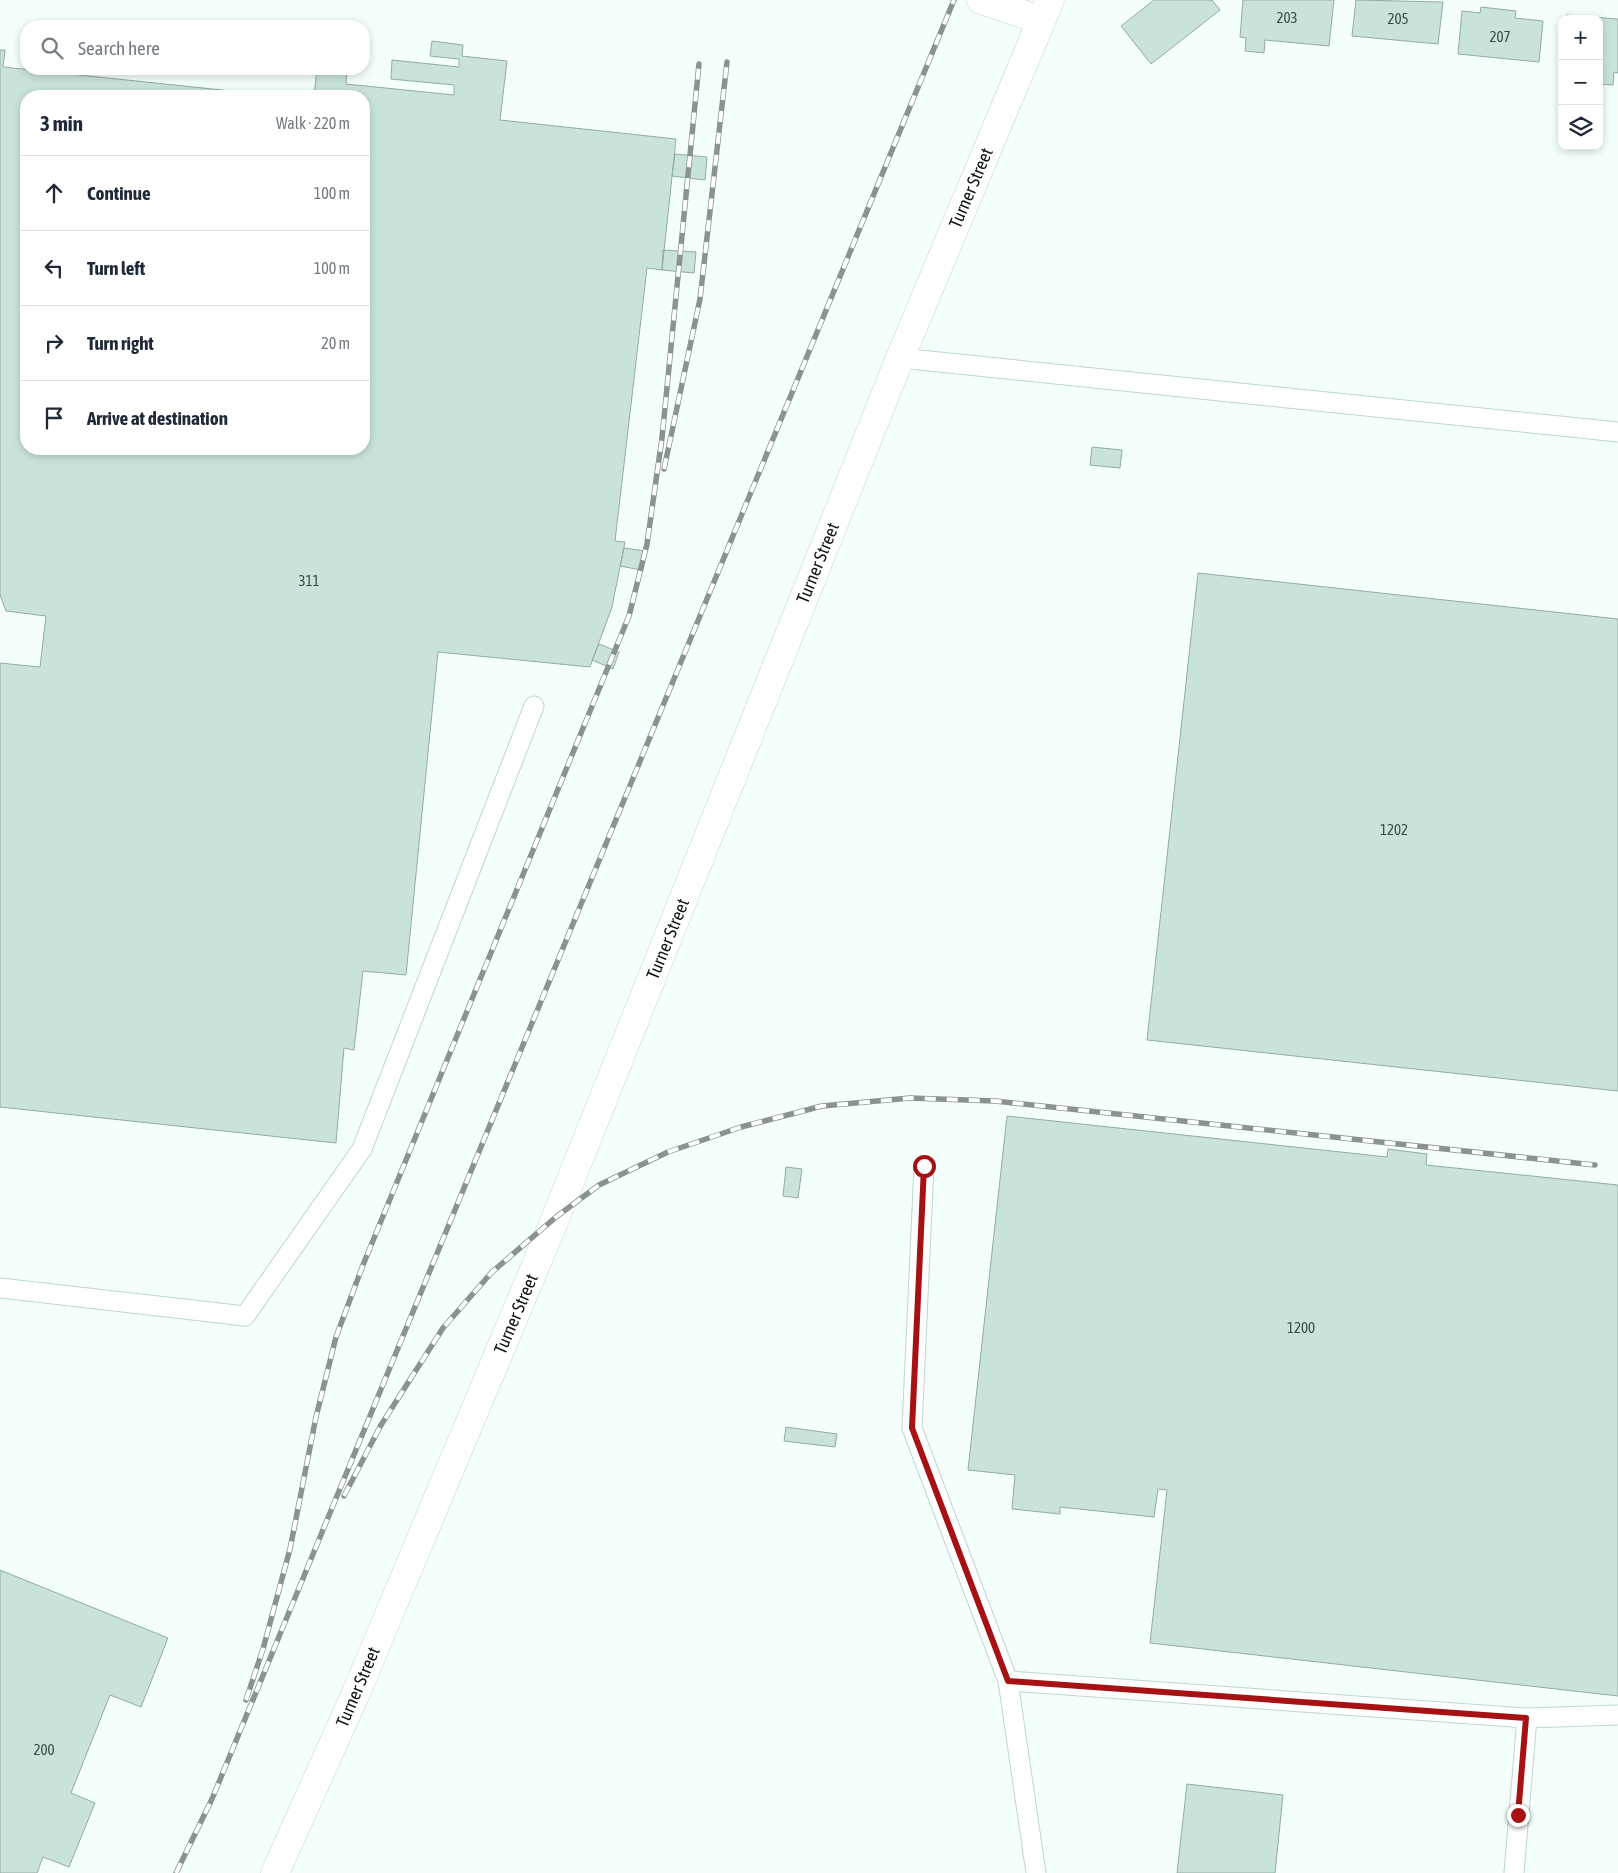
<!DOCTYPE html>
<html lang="en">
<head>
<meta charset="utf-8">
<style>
  :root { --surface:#fff; --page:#f2f2f3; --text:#1f2937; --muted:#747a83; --line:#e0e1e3 }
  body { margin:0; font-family:"Asap Condensed",sans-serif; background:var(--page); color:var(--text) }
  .controls { position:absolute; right:15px; top:15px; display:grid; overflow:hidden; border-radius:10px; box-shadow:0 2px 8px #0003 }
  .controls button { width:45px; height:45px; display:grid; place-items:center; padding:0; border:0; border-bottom:1px solid var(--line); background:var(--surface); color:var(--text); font:25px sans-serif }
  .stop { position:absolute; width:15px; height:15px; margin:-11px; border:4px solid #a61113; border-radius:50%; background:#fff }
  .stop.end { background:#a61113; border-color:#fff; box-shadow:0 1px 5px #0008 }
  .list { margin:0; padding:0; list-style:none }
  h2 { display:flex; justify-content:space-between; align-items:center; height:65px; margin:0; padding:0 20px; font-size:21px }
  h2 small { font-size:16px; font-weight:400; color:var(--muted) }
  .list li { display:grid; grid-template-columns:32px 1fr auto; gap:15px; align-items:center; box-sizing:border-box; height:75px; padding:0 20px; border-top:1px solid var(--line) }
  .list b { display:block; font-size:19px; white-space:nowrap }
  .list em { font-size:16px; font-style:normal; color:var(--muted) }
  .icon { flex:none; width:28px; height:28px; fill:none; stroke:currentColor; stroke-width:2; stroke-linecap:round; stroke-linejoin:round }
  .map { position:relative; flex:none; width:1618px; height:1873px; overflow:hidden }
  .search { position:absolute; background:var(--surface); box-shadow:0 2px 8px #0003; left:20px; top:20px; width:350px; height:55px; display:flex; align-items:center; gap:12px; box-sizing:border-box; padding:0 18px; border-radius:20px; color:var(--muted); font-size:19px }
  .panel { position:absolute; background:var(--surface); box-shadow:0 2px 8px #0003; left:20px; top:90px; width:350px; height:365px; border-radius:20px }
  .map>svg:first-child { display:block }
  .building { fill:#c9e3dc; stroke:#92aba5 }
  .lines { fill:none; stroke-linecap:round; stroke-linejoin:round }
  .service-casing { stroke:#bdd7d0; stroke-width:21 }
  .tertiary-casing { stroke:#bdd7d0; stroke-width:29 }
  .service { stroke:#fff; stroke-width:19 }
  .tertiary { stroke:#fff; stroke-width:28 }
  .rail-casing { stroke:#899390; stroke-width:5.5 }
  .rail { stroke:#fff; stroke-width:4; stroke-dasharray:11; stroke-linecap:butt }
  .route { stroke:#a61113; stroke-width:6 }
  .labels { text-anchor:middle; stroke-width:4; stroke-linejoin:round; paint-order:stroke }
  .number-label { font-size:15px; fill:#3d4b47 }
  .street-label { font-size:18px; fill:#0e1815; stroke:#fff }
</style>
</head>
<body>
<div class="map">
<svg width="1618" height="1873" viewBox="0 0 1618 1873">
  <rect width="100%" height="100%" fill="#f4fffc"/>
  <path class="building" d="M 1154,0 L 1212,0 L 1220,10 L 1151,64 L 1121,26 Z
    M 1243,0 L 1334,0 L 1329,46 L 1265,40 L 1264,53 L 1245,51 L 1246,38 L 1240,37 Z
    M 1356,0 L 1443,2 L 1438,44 L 1352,36 Z
    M 1481,7 L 1516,11 L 1515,18 L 1543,21 L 1539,62 L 1458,54 L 1462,11 L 1480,13 Z
    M 1566,15 L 1618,19 L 1618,73 L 1614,72 L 1613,85 L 1599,84 L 1599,19 L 1566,19 Z
    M 432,41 L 463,45 L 462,56 L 507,61 L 500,120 L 676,139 L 662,270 L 647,268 L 615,541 L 625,542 L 612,607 L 590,667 L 438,652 L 406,975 L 363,971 L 354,1050 L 344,1048 L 336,1143 L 0,1107 L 0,663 L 40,667 L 46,616 L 6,611 L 0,595 L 0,50 L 5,50 L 3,67 L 279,96 L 26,96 L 26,449 L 364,449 L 364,96 L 314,96 L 317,69 L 347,69 L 346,84 L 454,95 L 454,85 L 391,79 L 392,60 L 459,67 L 459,59 L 430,56 Z
    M 675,154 L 707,157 L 705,180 L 672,176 Z
    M 663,250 L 696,252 L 694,273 L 662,270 Z
    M 1092,447 L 1122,450 L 1120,468 L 1090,465 Z
    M 624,548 L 645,551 L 641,570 L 620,566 Z
    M 1198,573 L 1618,619 L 1618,1091 L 1147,1040 Z
    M 599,644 L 619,652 L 613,669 L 592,660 Z
    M 1007,1116 L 1387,1157 L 1388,1149 L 1427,1154 L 1426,1165 L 1618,1185 L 1618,1696 L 1150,1643 L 1167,1490 L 1158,1489 L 1154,1517 L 1060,1507 L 1060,1514 L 1012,1509 L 1015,1475 L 968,1470 Z
    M 786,1167 L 802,1169 L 798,1198 L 783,1196 Z
    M 786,1427 L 837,1434 L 835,1447 L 784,1441 Z
    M 0,1570 L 168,1638 L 141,1707 L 110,1695 L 71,1793 L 95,1803 L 69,1867 L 43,1857 L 37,1873 L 0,1873 Z
    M 1187,1784 L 1283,1795 L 1275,1873 L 1177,1873 Z"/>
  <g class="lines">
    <defs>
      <path id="service" d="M 900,358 L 1618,432
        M 924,1166 L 912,1428 L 1008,1681 L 1527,1718 L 1618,1715
        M 0,1288 L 245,1316 L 362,1149 L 534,706
        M 1008,1681 L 1036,1873
        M 1514,1873 L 1527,1718"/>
      <path id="tertiary" d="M 981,0 L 1040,20
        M 275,1873 L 356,1693 L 556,1217 L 900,358 L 1050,0"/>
    </defs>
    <use href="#service" class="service-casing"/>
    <use href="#tertiary" class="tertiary-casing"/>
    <use href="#service" class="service"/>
    <use href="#tertiary" class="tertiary"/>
    <defs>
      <path id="rail" d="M 664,469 L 700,299 L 727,62
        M 344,1496 L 381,1425 L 443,1328 L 492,1272 L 556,1217 L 599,1185 L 668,1152 L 741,1127 L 822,1106 L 910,1098 L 995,1101 L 1595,1165
        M 246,1700 L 263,1649 L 290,1549 L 316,1417 L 336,1337 L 363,1265 L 629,616 L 647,544 L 662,438 L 699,64
        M 176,1873 L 212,1799 L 954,0"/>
    </defs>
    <use href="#rail" class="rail-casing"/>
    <use href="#rail" class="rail"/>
  </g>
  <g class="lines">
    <path class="route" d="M 924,1166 L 912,1428 L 1008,1681 L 1526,1718 L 1518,1815"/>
  </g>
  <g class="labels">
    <g class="number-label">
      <text x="1287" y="23">203</text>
      <text x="1398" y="24">205</text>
      <text x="1500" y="42">207</text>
      <text x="309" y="586">311</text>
      <text x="1394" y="835">1202</text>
      <text x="1301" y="1333">1200</text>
      <text x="44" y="1755">200</text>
    </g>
    <g class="street-label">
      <text transform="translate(971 188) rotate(-67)" y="6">Turner Street</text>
      <text transform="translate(818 563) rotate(-68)" y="6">Turner Street</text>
      <text transform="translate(668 939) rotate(-68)" y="6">Turner Street</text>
      <text transform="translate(516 1314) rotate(-67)" y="6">Turner Street</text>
      <text transform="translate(358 1687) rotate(-67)" y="6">Turner Street</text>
    </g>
  </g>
</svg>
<div class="controls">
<button>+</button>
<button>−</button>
<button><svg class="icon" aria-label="layers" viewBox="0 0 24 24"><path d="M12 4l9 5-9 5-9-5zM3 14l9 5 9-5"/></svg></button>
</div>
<div class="stop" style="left:924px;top:1166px"></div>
<div class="stop end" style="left:1518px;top:1815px"></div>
<div class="search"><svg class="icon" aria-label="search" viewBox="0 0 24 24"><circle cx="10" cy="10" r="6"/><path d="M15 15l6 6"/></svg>Search here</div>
<section class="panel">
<h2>3 min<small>Walk · 220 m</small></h2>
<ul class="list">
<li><svg class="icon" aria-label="ahead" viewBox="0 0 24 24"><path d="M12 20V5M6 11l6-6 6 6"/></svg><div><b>Continue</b></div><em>100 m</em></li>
<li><svg class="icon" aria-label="left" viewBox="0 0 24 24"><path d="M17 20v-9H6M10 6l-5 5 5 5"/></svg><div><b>Turn left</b></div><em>100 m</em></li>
<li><svg class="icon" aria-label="right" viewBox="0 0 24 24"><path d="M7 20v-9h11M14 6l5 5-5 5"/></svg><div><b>Turn right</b></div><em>20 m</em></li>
<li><svg class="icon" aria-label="arrive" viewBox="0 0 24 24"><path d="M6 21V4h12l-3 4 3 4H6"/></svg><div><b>Arrive at destination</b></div></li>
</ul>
</section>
</div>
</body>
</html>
